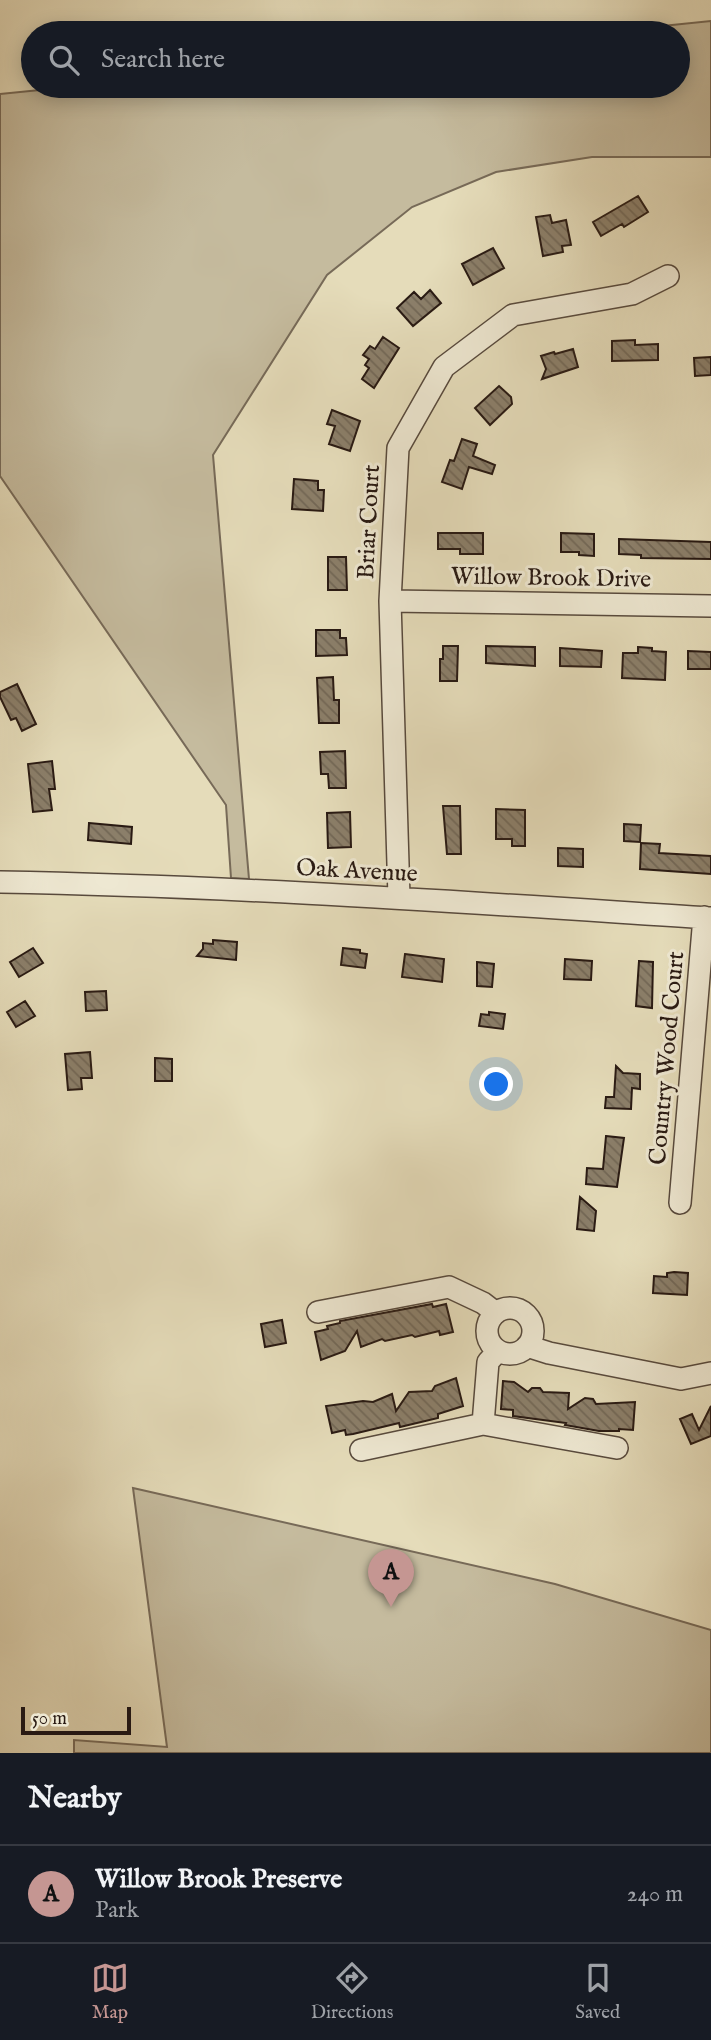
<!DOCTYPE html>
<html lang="en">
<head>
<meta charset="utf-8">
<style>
  :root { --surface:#171b24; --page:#20242c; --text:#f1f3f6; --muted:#9ea1a6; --line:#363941; --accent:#c59692 }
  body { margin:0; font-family:"IM FELL English",serif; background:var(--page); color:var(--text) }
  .scale { position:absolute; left:21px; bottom:18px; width:110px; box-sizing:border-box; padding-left:7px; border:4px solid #291a13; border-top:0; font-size:19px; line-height:24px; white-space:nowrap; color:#291a13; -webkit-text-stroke:5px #eee8d2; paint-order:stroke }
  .you { position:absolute; left:497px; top:1085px; width:24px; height:24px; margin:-18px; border:5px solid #fff; border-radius:50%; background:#1a73e8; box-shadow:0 0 0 10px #1a73e833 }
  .badge { display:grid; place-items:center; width:46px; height:46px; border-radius:50%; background:var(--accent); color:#111; font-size:23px; font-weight:700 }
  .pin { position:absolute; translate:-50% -58px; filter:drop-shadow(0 2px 4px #0008) }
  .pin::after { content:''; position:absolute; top:37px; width:24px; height:21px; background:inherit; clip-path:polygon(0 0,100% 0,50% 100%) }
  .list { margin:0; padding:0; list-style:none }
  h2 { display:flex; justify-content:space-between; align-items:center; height:91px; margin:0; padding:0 28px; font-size:30px }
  h2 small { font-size:23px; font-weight:400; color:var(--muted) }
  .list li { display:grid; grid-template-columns:46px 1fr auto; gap:21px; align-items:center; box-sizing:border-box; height:98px; padding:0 28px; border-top:2px solid var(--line) }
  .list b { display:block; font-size:26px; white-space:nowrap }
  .list p { margin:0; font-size:23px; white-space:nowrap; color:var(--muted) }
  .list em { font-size:23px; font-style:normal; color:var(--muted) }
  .icon { flex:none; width:38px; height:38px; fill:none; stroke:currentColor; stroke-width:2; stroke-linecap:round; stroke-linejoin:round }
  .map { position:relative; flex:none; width:711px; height:1753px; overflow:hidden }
  .search { position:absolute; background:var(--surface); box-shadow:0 4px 18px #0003; left:21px; right:21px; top:21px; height:77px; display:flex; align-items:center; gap:18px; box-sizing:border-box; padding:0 24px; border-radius:38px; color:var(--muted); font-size:26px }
  .sheet { height:189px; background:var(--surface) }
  nav { display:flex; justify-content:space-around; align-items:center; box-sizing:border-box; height:98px; border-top:2px solid var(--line); background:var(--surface); font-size:19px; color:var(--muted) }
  nav a { display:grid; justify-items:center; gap:4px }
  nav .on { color:var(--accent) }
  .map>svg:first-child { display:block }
  .park { fill:#c5bb9e; stroke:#776a58; stroke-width:2 }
  .building { fill:url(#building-back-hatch); stroke:#291a13; stroke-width:2 }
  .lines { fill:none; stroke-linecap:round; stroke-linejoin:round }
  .minor-casing { stroke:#584a3d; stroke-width:24 }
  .minor { stroke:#eee8d2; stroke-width:21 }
  .labels { text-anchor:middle; stroke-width:6; stroke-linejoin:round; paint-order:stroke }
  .street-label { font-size:24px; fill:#291a13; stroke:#eee8d2 }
</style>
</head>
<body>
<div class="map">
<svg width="711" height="1753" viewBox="0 0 711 1753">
  <defs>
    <pattern id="building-back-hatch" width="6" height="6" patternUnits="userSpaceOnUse" patternTransform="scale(1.75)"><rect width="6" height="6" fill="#8b7f6a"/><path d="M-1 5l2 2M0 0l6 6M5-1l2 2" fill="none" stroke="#726756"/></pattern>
  </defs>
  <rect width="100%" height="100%" fill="#e5dcba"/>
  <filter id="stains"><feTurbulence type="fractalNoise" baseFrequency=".00286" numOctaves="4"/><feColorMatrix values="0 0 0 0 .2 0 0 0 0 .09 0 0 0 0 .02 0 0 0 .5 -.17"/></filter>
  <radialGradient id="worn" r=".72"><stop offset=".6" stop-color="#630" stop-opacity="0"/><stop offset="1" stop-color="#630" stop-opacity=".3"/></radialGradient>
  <path class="park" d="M 711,21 L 711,157 L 592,157 L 496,172 L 412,207 L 327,275 L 213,455 L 249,879 L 231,878 L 226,805 L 0,476 L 0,94 L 80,86 L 678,86 L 678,33 L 594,33 Z
    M 133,1488 L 555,1584 L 711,1630 L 711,1753 L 74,1753 L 74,1740 L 167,1747 Z"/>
  <path class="building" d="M 638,196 L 648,212 L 624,227 L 622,224 L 601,236 L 593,222 Z
    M 550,215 L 552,223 L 566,220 L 571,245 L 562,246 L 563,252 L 543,256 L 536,217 Z
    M 493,248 L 504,268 L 473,285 L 462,264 Z
    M 430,290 L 441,303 L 413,326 L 397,308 L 414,292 L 421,299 Z
    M 383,337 L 399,348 L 374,388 L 362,379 L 369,368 L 365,365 L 369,359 L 363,355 L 370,346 L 375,349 Z
    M 635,340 L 635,345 L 658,344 L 658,360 L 612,361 L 612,341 Z
    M 573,349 L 578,367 L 542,379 L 546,369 L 541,356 L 554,352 L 555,354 Z
    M 711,357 L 711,375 L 695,376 L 694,358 Z
    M 499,386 L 511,397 L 512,404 L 490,425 L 475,408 Z
    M 332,410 L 360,421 L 350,451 L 329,444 L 335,426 L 327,424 Z
    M 462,439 L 477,444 L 473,456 L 495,465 L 492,474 L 469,467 L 462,489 L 442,482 L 450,460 L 454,461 Z
    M 294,479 L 318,481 L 318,490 L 324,490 L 323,511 L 292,509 Z
    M 438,533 L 483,533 L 483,554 L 460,554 L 460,549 L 438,549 Z
    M 561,533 L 594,534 L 594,556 L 579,555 L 579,552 L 561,552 Z
    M 619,539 L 711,542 L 711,559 L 641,558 L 641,555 L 619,554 Z
    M 328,557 L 346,557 L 347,590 L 328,590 Z
    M 316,630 L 340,630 L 340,638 L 346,638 L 347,655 L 316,656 Z
    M 443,646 L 458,646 L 457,681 L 440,681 L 440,659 L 443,659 Z
    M 486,646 L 535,647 L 535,666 L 486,663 Z
    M 638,647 L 652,648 L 652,651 L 666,652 L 665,680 L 622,678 L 623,653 L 638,653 Z
    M 560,648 L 602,651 L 601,667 L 560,666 Z
    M 688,651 L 711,652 L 711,669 L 688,669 Z
    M 333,677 L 334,700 L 339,700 L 339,723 L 319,723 L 317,678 Z
    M 17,684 L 36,724 L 22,731 L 16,718 L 11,720 L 0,697 L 0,692 Z
    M 345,751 L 346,788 L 329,788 L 328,774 L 321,774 L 320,752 Z
    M 52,761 L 55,789 L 49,789 L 52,810 L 33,812 L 28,764 Z
    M 443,806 L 460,806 L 461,854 L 447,854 Z
    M 496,809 L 525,810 L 525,846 L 512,846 L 512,839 L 496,839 Z
    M 350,812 L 351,847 L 328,848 L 327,813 Z
    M 89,823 L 132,827 L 131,844 L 88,840 Z
    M 624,824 L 641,825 L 640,842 L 624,841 Z
    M 641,843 L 660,844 L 659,853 L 711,856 L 711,874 L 640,869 Z
    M 558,848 L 583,849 L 583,867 L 558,866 Z
    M 213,940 L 237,942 L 236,960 L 197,956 L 203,949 L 203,943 L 213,944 Z
    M 33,948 L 43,963 L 19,977 L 10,962 Z
    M 343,948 L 360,950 L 360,953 L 367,954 L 365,968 L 341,965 Z
    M 405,954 L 444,959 L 442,982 L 402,977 Z
    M 565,959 L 592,961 L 591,980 L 564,979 Z
    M 639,961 L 653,962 L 652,1008 L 636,1006 Z
    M 477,962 L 494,964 L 492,987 L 477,986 Z
    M 106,991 L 107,1010 L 86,1011 L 85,992 Z
    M 25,1001 L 35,1016 L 16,1027 L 7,1012 Z
    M 489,1012 L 505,1014 L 503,1029 L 479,1026 L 481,1014 L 489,1015 Z
    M 90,1052 L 92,1078 L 81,1078 L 82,1089 L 68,1090 L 65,1054 Z
    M 155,1058 L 172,1059 L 172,1081 L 155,1081 Z
    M 616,1066 L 623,1073 L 640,1074 L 640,1089 L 632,1088 L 631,1109 L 605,1108 L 606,1097 L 614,1097 Z
    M 606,1136 L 624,1138 L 617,1187 L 586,1184 L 587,1168 L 603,1169 Z
    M 580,1197 L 596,1211 L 594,1231 L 577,1229 Z
    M 674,1272 L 688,1273 L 687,1295 L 653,1293 L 654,1276 L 667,1277 L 667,1273 Z
    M 432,1304 L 433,1307 L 446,1304 L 453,1332 L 440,1335 L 439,1331 L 415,1337 L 412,1335 L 385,1341 L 382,1339 L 361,1347 L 357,1331 L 345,1351 L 321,1360 L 315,1332 L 328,1329 L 327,1326 L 340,1323 L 340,1321 Z
    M 282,1320 L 286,1343 L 265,1347 L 261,1324 Z
    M 456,1378 L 463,1406 L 438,1414 L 438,1418 L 400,1427 L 399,1423 L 353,1434 L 346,1435 L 345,1430 L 332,1433 L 326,1406 L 363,1401 L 373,1402 L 392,1394 L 396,1411 L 409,1392 L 432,1391 L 435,1386 Z
    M 503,1381 L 514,1382 L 528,1392 L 532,1388 L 540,1388 L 543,1392 L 569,1393 L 568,1409 L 585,1398 L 593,1399 L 596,1404 L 635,1402 L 633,1430 L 619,1429 L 619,1431 L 599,1431 L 565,1425 L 566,1423 L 513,1416 L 513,1410 L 501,1409 Z
    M 711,1406 L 711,1436 L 691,1444 L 680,1419 L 692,1414 L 699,1430 Z"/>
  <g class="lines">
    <defs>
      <path id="minor" d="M 390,601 L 711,606
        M 0,882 C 237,886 474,903 711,918
        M 399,897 L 390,601 L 398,448 L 444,367 L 513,315 L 632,294 L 668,276
        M 680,1203 L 704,917
        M487 1331a23 23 0 1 1 46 0a23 23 0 1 1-46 0Z
        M 318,1312 L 449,1287 L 483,1303 L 496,1313
        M 527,1346 L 549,1353 L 681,1379 L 711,1373
        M 498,1351 L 488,1362 L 483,1424 L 617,1448
        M 361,1450 L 483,1424"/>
    </defs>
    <use href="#minor" class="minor-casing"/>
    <use href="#minor" class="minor"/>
  </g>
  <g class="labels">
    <g class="street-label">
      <text transform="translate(368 522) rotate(-87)" y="8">Briar Court</text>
      <text transform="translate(551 577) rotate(1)" y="8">Willow Brook Drive</text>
      <text transform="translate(357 870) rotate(3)" y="8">Oak Avenue</text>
      <text transform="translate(666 1058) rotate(-85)" y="8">Country Wood Court</text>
    </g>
  </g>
  <rect width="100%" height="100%" filter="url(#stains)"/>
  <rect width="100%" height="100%" fill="url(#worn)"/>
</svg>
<div class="scale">50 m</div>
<div class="you"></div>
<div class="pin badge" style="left:391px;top:1607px">A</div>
<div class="search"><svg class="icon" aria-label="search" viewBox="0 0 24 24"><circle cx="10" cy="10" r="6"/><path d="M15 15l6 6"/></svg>Search here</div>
</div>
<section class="sheet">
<h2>Nearby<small></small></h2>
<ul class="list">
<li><span class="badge">A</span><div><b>Willow Brook Preserve</b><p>Park</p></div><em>240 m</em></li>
</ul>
</section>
<nav>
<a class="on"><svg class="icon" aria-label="map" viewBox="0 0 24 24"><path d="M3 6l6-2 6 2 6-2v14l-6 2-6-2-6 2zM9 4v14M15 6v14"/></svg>Map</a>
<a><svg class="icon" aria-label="directions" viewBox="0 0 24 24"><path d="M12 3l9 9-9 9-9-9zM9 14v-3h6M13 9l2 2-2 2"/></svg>Directions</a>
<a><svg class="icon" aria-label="saved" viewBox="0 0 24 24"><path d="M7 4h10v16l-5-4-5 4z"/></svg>Saved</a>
</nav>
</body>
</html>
